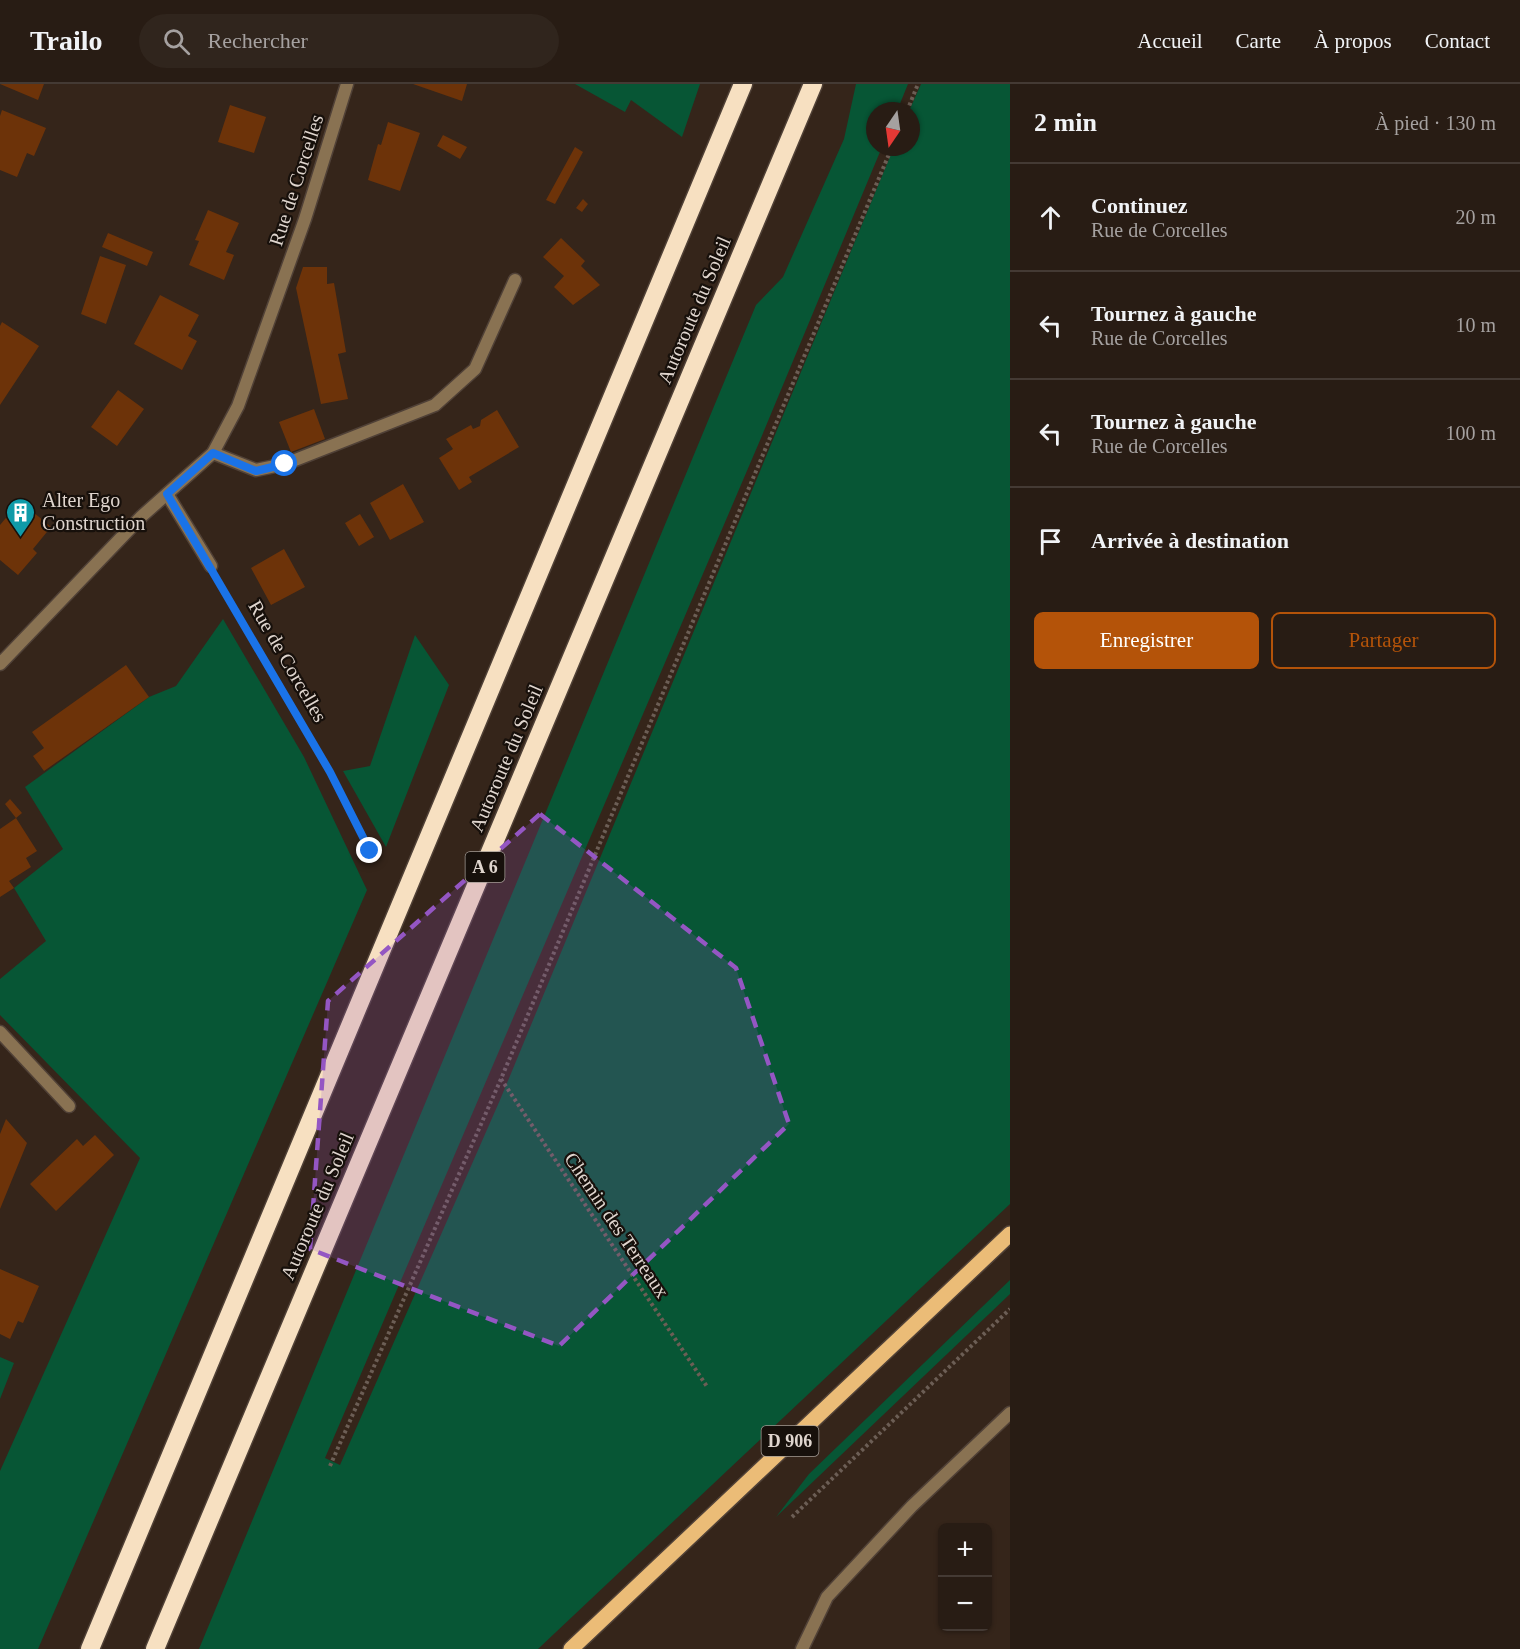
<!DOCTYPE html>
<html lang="fr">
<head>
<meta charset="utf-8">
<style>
  :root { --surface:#281c14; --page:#30251d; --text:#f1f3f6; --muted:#a5a1a0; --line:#443a34; --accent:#b45309 }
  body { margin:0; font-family:Georgia,serif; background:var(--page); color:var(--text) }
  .controls { position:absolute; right:18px; bottom:18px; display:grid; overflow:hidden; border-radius:9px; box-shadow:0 2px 4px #0004 }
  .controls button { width:54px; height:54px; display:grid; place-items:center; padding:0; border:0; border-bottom:2px solid var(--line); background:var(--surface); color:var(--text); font:30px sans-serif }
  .compass { position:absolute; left:866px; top:18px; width:54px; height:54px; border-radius:50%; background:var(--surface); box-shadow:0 2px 4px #0004; rotate:193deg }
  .stop { position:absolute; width:18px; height:18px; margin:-14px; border:4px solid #1a73e8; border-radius:50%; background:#fff }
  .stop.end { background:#1a73e8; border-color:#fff; box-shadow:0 2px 6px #0008 }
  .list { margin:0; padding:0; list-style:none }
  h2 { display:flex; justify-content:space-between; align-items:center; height:78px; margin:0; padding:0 24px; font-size:26px }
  h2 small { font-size:20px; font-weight:400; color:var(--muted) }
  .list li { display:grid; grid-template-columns:39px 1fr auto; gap:18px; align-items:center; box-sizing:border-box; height:108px; padding:0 24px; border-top:2px solid var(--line) }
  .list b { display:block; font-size:22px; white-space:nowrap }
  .list p { margin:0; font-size:20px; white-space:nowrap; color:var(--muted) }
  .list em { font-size:20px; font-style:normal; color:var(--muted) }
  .actions { display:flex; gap:12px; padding:18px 24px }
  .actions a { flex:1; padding:14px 0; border:2px solid var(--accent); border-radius:9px; text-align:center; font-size:21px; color:var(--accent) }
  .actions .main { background:var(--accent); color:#fff }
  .icon { flex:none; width:33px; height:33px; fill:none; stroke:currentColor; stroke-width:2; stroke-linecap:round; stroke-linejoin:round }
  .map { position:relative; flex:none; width:1010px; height:1565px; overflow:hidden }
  header { display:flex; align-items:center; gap:36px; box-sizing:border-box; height:84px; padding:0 30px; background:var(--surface); border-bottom:2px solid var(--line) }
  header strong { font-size:28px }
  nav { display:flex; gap:33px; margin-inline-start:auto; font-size:21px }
  .search { width:420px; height:54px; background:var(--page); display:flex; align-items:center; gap:15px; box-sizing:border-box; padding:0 21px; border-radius:33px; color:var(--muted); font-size:22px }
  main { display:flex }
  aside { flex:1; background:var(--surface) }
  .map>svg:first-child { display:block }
  .green { fill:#075635 }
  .building { fill:#6d3309 }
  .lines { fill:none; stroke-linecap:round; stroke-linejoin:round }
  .minor-casing { stroke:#504137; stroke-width:15 }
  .tertiary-casing { stroke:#504137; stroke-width:15 }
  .primary-casing { stroke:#504137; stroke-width:18 }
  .motorway-casing { stroke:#504137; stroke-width:21 }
  .path { stroke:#6c5e55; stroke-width:4; stroke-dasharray:3 3; stroke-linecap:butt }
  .minor { stroke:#897252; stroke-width:12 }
  .tertiary { stroke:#897252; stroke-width:12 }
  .primary { stroke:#ebbc77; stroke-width:15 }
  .motorway { stroke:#f7e0c1; stroke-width:18 }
  .route { stroke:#1a73e8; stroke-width:8 }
  .marked { fill:#9456c3; fill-opacity:0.2; stroke:#9456c3; stroke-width:4.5; stroke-dasharray:12 8; stroke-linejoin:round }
  .labels { text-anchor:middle; stroke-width:4.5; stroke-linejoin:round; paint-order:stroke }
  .shield { fill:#17100b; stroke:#a39a94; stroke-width:1.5 }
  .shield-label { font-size:18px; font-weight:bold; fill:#dfd5ce }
  .street-label { font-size:20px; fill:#dfd5ce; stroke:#17100b }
  .poi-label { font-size:20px; fill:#dfd5ce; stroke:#17100b; text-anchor:start }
</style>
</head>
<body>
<header>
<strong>Trailo</strong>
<div class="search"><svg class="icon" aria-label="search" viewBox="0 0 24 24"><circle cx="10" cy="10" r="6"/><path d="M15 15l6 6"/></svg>Rechercher</div>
<nav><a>Accueil</a><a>Carte</a><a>À propos</a><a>Contact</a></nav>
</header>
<main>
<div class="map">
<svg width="1010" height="1565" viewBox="0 0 1010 1565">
  <rect width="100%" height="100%" fill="#35251a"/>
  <path class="green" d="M 575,0 L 700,0 L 682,53 L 631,16 L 625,28 Z
    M 856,0 L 908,0 L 897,27 L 875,27 L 875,63 L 882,63 L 761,354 L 325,1374 L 340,1381 L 500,1016 L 894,63 L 911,63 L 909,27 L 921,0 L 1010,0 L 1010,1120 L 538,1565 L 199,1565 L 756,221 L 783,193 L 844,55 Z
    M 223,535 L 304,673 L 367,806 L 38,1565 L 0,1565 L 0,1387 L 140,1074 L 0,931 L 0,895 L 46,857 L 14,804 L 63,765 L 25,703 L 149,613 L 176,602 Z
    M 415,551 L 449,601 L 386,763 L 343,687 L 370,682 Z
    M 1010,1196 L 1010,1210 L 776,1433 L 809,1390 Z
    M 0,1273 L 14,1279 L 0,1315 Z"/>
  <path class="building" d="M 0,0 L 44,0 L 38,16 Z
    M 413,0 L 467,0 L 462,17 Z
    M 230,21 L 266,33 L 254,69 L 218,58 Z
    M 2,26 L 46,44 L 34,72 L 27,69 L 17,93 L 0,86 L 0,32 Z
    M 388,38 L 420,49 L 400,107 L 368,96 L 378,60 L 381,61 Z
    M 443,51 L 467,63 L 460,75 L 437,62 Z
    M 575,63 L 583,68 L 555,120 L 546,116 Z
    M 583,115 L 588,120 L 582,128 L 576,124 Z
    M 208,126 L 239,139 L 226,168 L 234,171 L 224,196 L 189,181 L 199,157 L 195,156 Z
    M 108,149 L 153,168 L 147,182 L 102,163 Z
    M 561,154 L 585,177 L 581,182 L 600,201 L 573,221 L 554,203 L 564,192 L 543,173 Z
    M 100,172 L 126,181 L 106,240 L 81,230 Z
    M 303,183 L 327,183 L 327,200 L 334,199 L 346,268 L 338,270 L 348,315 L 321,320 L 296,204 Z
    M 160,211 L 199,231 L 188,252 L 197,257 L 182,286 L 134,260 Z
    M 2,238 L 39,262 L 0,321 L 0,242 Z
    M 118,306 L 144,325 L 117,362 L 91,343 Z
    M 314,325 L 325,355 L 291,368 L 279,338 Z
    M 497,326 L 519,363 L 469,393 L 472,398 L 459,406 L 439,374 L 453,365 L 446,355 L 471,341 L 473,345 L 480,342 L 481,336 Z
    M 403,400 L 424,438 L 390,456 L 370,419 Z
    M 20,417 L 51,443 L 33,465 L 37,469 L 18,491 L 0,476 L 0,441 Z
    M 360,430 L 374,453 L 359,462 L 345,439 Z
    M 284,465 L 305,503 L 271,521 L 251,484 Z
    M 126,581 L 149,613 L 44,687 L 33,672 L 44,664 L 32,648 Z
    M 10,715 L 22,729 L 16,734 L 37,767 L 26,774 L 31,783 L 9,797 L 14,804 L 0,813 L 0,745 L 16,734 L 5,720 Z
    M 6,1035 L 27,1059 L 0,1125 L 0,1050 Z
    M 95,1051 L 114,1071 L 56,1127 L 30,1100 L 77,1055 L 83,1062 Z
    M 0,1185 L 39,1202 L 23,1239 L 18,1237 L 10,1255 L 0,1250 Z"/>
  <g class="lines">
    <defs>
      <path id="minor" d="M 213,369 L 256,386 L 285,380 L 435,321 L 475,285 L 515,196
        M 167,410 L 211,482
        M 0,948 L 69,1022
        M 802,1565 L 827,1513 L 912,1422 L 1010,1329"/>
      <path id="tertiary" d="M 0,580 L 142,432 L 213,369 L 238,322 L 305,135 L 347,0"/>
      <path id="primary" d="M 571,1565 L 1010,1150"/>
      <path id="motorway" d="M 90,1565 L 743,0
        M 155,1565 L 813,0"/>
    </defs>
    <use href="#minor" class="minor-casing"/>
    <use href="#tertiary" class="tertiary-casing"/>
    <use href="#primary" class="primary-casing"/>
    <use href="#motorway" class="motorway-casing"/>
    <path class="path" d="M 907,27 L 918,0
      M 220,498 L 330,688 L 371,767
      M 501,995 L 708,1304
      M 330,1382 L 501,995 L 892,63
      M 792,1433 L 1010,1225"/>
    <use href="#minor" class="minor"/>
    <use href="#tertiary" class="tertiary"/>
    <use href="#primary" class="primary"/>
    <use href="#motorway" class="motorway"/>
  </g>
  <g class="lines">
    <path class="route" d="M 285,380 L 256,387 L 213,369 L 167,410 L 330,688 L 370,767"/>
  </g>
  <path class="marked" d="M 540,730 L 736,884 L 789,1040 L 559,1262 L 310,1165 L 328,917 Z"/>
  <defs>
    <symbol id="building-pin" viewBox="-11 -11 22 30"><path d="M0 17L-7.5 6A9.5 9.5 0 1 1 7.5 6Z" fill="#0f9aa8" stroke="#17100b"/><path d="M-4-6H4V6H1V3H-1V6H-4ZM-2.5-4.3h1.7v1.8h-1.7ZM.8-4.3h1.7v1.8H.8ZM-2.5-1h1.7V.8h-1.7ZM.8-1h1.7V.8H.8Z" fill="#fff"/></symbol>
  </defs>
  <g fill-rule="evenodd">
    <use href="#building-pin" x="4" y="412" width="33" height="45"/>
  </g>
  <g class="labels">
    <g class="shield">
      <rect x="465.5" y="768" width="39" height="30" rx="4.5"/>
      <rect x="761.5" y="1342" width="57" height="30" rx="4.5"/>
    </g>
    <g class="shield-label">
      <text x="485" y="789">A 6</text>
      <text x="790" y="1363">D 906</text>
    </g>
    <g class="street-label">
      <text transform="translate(296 96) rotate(-72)" y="7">Rue de Corcelles</text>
      <text transform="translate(694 226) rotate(-67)" y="7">Autoroute du Soleil</text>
      <text transform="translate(288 577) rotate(60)" y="7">Rue de Corcelles</text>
      <text transform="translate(506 674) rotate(-67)" y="7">Autoroute du Soleil</text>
      <text transform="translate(317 1122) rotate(-67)" y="7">Autoroute du Soleil</text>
      <text transform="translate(617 1141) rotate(56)" y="7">Chemin des Terreaux</text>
    </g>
    <g class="poi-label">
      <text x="42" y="423">Alter Ego<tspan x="42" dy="23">Construction</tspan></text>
    </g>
  </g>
</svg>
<div class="controls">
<button>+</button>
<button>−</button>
</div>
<svg class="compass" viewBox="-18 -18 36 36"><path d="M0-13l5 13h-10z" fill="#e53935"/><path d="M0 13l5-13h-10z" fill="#a5a1a0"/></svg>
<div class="stop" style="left:285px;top:380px"></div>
<div class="stop end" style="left:370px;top:767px"></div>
</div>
<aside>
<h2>2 min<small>À pied · 130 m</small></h2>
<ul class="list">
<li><svg class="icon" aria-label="ahead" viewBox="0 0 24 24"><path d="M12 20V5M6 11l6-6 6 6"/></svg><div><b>Continuez</b><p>Rue de Corcelles</p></div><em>20 m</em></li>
<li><svg class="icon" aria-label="left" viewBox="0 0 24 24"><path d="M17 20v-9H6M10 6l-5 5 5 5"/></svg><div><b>Tournez à gauche</b><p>Rue de Corcelles</p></div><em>10 m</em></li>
<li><svg class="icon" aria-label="left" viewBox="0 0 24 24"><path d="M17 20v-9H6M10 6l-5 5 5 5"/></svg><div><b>Tournez à gauche</b><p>Rue de Corcelles</p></div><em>100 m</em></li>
<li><svg class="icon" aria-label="arrive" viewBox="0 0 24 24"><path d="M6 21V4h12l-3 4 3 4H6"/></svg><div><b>Arrivée à destination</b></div></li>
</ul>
<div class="actions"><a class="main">Enregistrer</a><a>Partager</a></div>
</aside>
</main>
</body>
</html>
